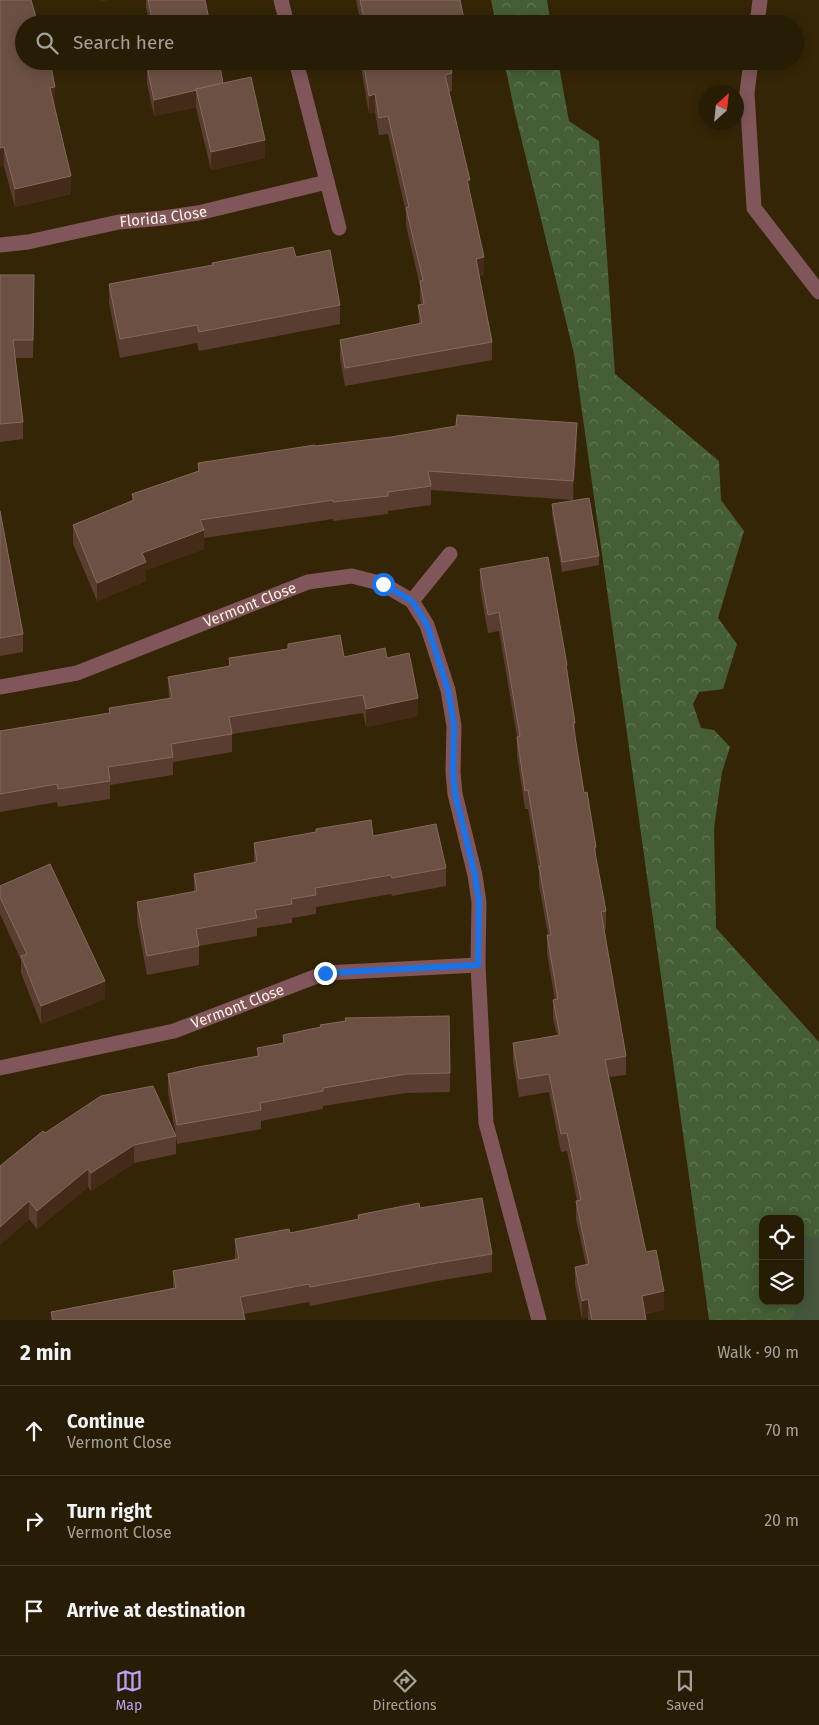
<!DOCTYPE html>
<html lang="en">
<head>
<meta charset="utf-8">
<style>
  :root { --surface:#271c04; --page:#332913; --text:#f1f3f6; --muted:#a4a19a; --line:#433a26; --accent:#bca0f2 }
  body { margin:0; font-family:"Fira Sans",sans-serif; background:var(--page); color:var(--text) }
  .controls { position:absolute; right:15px; bottom:15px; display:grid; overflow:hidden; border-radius:10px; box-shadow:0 2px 12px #0003 }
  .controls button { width:45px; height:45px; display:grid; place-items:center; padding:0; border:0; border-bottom:1px solid var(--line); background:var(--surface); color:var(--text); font:25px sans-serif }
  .compass { position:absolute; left:699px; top:85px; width:45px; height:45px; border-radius:50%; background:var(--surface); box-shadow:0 2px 12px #0003; rotate:27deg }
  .stop { position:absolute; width:15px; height:15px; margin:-11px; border:4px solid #1a73e8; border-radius:50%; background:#fff }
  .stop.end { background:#1a73e8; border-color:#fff; box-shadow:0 1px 5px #0008 }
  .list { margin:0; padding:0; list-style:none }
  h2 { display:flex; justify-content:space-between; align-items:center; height:65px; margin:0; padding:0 20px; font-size:21px }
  h2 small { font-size:16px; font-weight:400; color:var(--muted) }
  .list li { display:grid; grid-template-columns:32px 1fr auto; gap:15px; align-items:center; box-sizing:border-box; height:90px; padding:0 20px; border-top:1px solid var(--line) }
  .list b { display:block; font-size:19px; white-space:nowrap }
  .list p { margin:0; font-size:16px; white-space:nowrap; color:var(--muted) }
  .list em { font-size:16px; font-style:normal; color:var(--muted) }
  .icon { flex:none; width:28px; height:28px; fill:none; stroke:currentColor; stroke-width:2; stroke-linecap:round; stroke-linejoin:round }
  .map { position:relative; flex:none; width:819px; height:1320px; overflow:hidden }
  .search { position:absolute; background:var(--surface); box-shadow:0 2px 12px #0003; left:15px; right:15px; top:15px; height:55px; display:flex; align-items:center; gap:12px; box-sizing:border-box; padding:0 18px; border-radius:28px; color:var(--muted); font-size:19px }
  .sheet { height:335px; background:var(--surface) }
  nav { display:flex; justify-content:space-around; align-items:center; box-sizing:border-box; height:70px; border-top:1px solid var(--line); background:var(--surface); font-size:14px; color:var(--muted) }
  nav a { display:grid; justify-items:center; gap:2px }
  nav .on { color:var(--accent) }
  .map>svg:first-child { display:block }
  .green { fill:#46563d }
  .forest { fill:url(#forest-crowns) }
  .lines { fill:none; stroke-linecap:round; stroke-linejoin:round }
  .minor { stroke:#81565a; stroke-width:15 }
  .wall { fill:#5a3d31 }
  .shaded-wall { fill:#442b18 }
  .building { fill:#6c5044; stroke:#826a5d }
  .route { stroke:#1a73e8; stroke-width:6 }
  .labels { text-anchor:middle; stroke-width:5; stroke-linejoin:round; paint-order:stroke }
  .street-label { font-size:15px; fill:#fcf2e1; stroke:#2a1b00 }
</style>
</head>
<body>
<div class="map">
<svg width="819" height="1320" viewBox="0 0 819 1320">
  <defs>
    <pattern id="forest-crowns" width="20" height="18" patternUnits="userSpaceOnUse" patternTransform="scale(1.25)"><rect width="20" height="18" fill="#455e36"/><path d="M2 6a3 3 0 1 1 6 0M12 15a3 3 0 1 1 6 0" fill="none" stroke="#617653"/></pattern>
  </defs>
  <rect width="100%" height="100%" fill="#342506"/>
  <path class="green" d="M 791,1214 L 819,1220 L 819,1320 L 728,1320 L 763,1301 L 800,1301 L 800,1219 Z"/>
  <path class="forest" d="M 491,0 L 547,0 L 551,24 L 496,24 Z
    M 504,61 L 558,61 L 569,121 L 599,141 L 615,374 L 719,461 L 721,500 L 744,531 L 718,618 L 737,644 L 723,689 L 699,692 L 693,704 L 701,728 L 714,730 L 730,747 L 722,772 L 714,828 L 716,928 L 819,1042 L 819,1237 L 801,1236 L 806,1282 L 800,1297 L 800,1219 L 763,1219 L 763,1301 L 799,1301 L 793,1316 L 789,1320 L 709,1320 L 574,354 L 515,113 Z"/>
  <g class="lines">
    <g class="minor">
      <path d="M 281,0 L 287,24"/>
      <path d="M 757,24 L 760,0"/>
      <path d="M 296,61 L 339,228"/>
      <path d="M 751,61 L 747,93 L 754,208 L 819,292"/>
      <path id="s1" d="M 0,245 L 28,242 L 119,222 L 163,218 L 198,213 L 327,182"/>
      <path d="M 412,601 L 427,625 L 448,690 L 454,726 L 453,772 L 455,794 L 475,875 L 479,902 L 478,965 L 486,1123 L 539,1320"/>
      <path id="s2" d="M 0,687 L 77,673 L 308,582 L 352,576 L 383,584 L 412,601 L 450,554"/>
      <path id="s3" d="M 0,1068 L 174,1031 L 325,973 L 478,965"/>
    </g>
  </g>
  <path class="wall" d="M 0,0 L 55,106 L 54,106 L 71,194 L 15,207 L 4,166 Z
    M 146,0 L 205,0 L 210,24 L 150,24 L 146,8 Z
    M 356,0 L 426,0 L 465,24 L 361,24 Z
    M 158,61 L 219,61 L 223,83 L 265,158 L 211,170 L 196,107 L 154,116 L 147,83 L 147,67 L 159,64 Z
    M 360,61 L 450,61 L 452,73 L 452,91 L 449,92 L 470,193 L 484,275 L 479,276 L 492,342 L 492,360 L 345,386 L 340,358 L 340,340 L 419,324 L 418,305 L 421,304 L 420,298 L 420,286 L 406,225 L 406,212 L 388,134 L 379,135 L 375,112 L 369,114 Z
    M 296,257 L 340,305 L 340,324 L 199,351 L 197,343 L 120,358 L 109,303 L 109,284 L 212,266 L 212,263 Z
    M 0,275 L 34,275 L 33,358 L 15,358 L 23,422 L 23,439 L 0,442 Z
    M 577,442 L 573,500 L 431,490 L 431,505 L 388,511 L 388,514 L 333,521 L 333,519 L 204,538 L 204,549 L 146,570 L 146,581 L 97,601 L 73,544 L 73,525 L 132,501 L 132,494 L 198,471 L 198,463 L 315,446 Z
    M 552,504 L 599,556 L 599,565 L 562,572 L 552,514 Z
    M 0,511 L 23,634 L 23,652 L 0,656 Z
    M 480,569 L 567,665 L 567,674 L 575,723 L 575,737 L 584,793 L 596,847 L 596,859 L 606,911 L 606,929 L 604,930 L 626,1056 L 626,1075 L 609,1077 L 646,1252 L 664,1310 L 645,1314 L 646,1320 L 588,1320 L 588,1317 L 582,1319 L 575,1285 L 575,1267 L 586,1265 L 576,1219 L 576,1201 L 577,1200 L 567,1151 L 561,1152 L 549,1092 L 519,1097 L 513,1061 L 513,1043 L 557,1035 L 553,1018 L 553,1000 L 555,1000 L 547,953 L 547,935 L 548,935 L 539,885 L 539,872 L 528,809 L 525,809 L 517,755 L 517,737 L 499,631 L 488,633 L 480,588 Z
    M 288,644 L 344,657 L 387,658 L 418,716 L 366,727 L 363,713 L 232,734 L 232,752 L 173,762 L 173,775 L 110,785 L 110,799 L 58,807 L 57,802 L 0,812 L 0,731 L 109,713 L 109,708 L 169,699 L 168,677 L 229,666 L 229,658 L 288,649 Z
    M 316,829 L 373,836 L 446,868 L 446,886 L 392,896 L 391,894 L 316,907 L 316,914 L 292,918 L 292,923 L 257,928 L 257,936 L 199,946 L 199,965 L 147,975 L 137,921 L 137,902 L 194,892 L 194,874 L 254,863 L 254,843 L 316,833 Z
    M 0,886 L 105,999 L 41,1024 L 21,973 L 21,960 L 0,914 Z
    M 345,1018 L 450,1073 L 450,1092 L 406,1093 L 323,1106 L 323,1109 L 261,1121 L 261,1129 L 177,1144 L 176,1137 L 176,1154 L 134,1163 L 91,1191 L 88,1187 L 37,1229 L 29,1219 L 0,1245 L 45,1133 L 176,1136 L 168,1092 L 168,1074 L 257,1056 L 257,1048 L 283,1044 L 283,1035 L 320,1027 L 345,1021 Z
    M 420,1208 L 492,1254 L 492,1272 L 437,1281 L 310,1306 L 309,1302 L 244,1314 L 245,1320 L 51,1320 L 51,1312 L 173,1288 L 173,1271 L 235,1259 L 235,1239 L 290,1233 L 358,1220 L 358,1215 Z"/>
  <path class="shaded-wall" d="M 100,0 L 109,0 L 100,2 Z
    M 55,87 L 55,106 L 50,107 L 50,88 Z
    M 196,90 L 196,107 L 154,116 L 154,100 Z
    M 375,94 L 375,112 L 369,114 L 369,96 Z
    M 265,140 L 265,158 L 211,170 L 211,152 Z
    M 4,147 L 4,166 L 0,167 L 0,148 Z
    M 71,176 L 71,194 L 15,207 L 15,189 Z
    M 467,180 L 470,180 L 470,197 Z
    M 484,257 L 484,275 L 476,276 L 476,259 Z
    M 577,423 L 577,442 L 573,500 L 573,481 Z
    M 204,530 L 204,549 L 146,570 L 146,581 L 97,601 L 97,583 L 142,553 Z
    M 418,698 L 418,716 L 366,727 L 366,709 Z
    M 105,981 L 105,999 L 41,1024 L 41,1006 Z
    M 134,1145 L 134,1163 L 91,1191 L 91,1173 Z
    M 88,1169 L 88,1187 L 37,1229 L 37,1211 Z
    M 29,1201 L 29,1219 L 0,1245 L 0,1227 Z
    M 664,1291 L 664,1310 L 642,1314 L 642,1296 Z
    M 588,1299 L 588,1317 L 582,1319 L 582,1301 Z"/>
  <path class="building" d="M 0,0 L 31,0 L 38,24 L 24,24 L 24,61 L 50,61 L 55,87 L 50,88 L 71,176 L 15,189 L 4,147 L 0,148 Z
    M 148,0 L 205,0 L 210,24 L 153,24 Z
    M 360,0 L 460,0 L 465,24 L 365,24 Z
    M 162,61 L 219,61 L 223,83 L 196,89 L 197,90 L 154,100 L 147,67 L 162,63 Z
    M 363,61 L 450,61 L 452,73 L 445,75 L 470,180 L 467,180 L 484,257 L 476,259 L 492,342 L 345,368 L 340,340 L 422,323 L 418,305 L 424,304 L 420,281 L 423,280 L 406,208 L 409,207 L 388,116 L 379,118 L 375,94 L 369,96 Z
    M 251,77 L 265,140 L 211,152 L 196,89 Z
    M 293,247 L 296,257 L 330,250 L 340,305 L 199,332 L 197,325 L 120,339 L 109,284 L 213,265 L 212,263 Z
    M 0,275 L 34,275 L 33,340 L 13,340 L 23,422 L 0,424 Z
    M 457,415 L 577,423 L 573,481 L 428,471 L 431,486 L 388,492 L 388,496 L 333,502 L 333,500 L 200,520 L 204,530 L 142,553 L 146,562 L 97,583 L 73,525 L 134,500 L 132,494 L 199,471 L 198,463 L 315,445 L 315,446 L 391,437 L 456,426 Z
    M 589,498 L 599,556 L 562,562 L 552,504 Z
    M 0,511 L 23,634 L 0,638 Z
    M 548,557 L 567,665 L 566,665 L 575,723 L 573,723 L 584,793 L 587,792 L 596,847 L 594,847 L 606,911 L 601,912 L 626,1056 L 605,1060 L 646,1252 L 656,1250 L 664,1291 L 642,1296 L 646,1320 L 592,1320 L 588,1299 L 582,1301 L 575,1267 L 589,1264 L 576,1201 L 581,1200 L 567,1133 L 561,1134 L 549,1074 L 519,1079 L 513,1043 L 560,1035 L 553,1000 L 558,999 L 547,935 L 551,935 L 539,866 L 541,866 L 528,790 L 525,791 L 517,737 L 520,736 L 499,612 L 488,615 L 480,569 Z
    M 340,635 L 344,657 L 385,648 L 387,658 L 409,653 L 418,698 L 366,709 L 363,695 L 229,717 L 232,734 L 171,744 L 173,757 L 108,767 L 110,781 L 58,789 L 57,784 L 0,794 L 0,731 L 110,713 L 109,708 L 172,698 L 168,677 L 230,666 L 229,658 L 288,649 L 288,644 Z
    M 371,820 L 373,836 L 436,824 L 446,868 L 392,878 L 391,875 L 315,888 L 316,895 L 291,899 L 292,904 L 255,910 L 257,918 L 196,929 L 199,946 L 147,956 L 137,902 L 197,891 L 194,874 L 257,862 L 254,843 L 316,832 L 316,829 Z
    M 50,864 L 105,981 L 41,1006 L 21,956 L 27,954 L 0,897 L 0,886 Z
    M 449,1016 L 450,1073 L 406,1074 L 323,1088 L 323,1091 L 260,1103 L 261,1110 L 177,1125 L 168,1074 L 198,1067 L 259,1056 L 257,1048 L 284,1043 L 283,1035 L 321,1027 L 320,1025 L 346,1021 L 345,1018 Z
    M 153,1086 L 176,1136 L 134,1145 L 91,1173 L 88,1169 L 37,1211 L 29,1201 L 0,1227 L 0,1166 L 43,1131 L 45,1133 L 101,1096 Z
    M 482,1198 L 492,1254 L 437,1263 L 310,1287 L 309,1284 L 240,1297 L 245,1320 L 53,1320 L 51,1312 L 176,1288 L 173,1271 L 239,1259 L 235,1239 L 289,1229 L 290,1233 L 359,1219 L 358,1215 L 419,1203 L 420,1208 Z"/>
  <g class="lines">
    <path class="route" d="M 325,973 L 478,965 L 479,902 L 475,875 L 455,794 L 453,772 L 454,726 L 448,690 L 427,625 L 412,601 L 383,584"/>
  </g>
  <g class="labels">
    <g class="street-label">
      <text dy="5" stroke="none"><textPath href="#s1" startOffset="166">Florida Close</textPath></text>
      <text dy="5" stroke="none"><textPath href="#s2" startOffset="264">Vermont Close</textPath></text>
      <text dy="5" stroke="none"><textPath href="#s3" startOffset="246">Vermont Close</textPath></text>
    </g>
  </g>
</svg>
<div class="controls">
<button><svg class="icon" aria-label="locate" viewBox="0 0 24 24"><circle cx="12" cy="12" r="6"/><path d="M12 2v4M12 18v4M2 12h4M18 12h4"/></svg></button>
<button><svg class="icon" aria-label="layers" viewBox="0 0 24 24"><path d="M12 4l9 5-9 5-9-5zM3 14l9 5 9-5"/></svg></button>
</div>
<svg class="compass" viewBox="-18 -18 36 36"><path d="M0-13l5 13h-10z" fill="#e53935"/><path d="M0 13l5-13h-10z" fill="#a4a19a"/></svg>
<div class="stop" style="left:383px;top:584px"></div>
<div class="stop end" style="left:325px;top:973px"></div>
<div class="search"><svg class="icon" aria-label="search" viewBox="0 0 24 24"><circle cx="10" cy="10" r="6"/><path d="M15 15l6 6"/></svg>Search here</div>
</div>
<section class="sheet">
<h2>2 min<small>Walk · 90 m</small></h2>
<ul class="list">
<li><svg class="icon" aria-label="ahead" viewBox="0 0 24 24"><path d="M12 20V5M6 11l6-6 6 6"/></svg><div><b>Continue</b><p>Vermont Close</p></div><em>70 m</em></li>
<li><svg class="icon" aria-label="right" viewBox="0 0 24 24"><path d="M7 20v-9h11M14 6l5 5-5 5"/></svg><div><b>Turn right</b><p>Vermont Close</p></div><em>20 m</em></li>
<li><svg class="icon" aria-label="arrive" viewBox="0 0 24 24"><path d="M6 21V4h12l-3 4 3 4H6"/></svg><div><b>Arrive at destination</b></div></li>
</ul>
</section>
<nav>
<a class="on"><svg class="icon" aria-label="map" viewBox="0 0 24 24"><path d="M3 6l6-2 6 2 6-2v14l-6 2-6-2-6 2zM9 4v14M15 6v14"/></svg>Map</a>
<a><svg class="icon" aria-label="directions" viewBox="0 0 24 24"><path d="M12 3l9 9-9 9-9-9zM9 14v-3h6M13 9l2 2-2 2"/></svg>Directions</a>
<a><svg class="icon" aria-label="saved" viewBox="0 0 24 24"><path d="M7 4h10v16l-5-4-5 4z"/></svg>Saved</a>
</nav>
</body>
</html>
